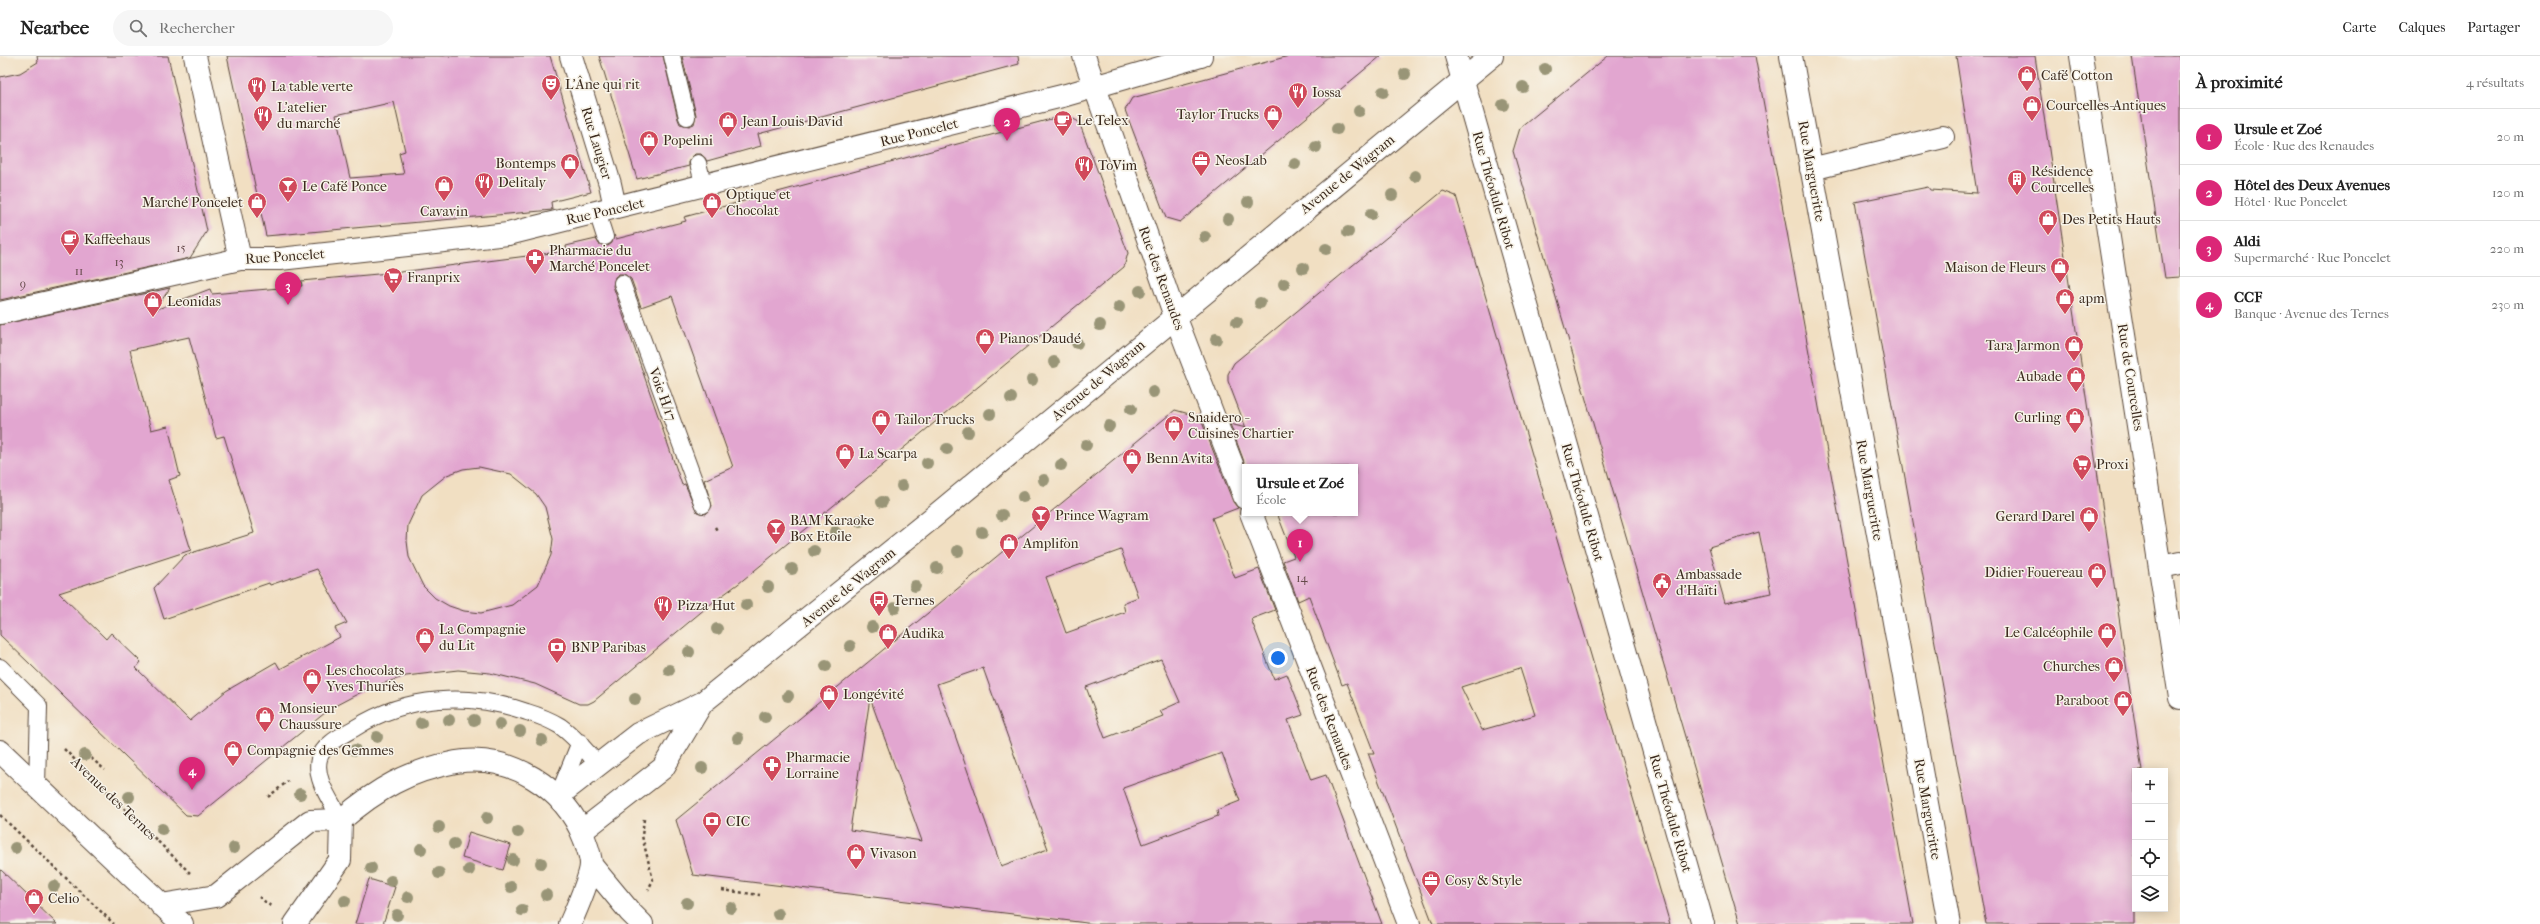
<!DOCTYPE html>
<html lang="fr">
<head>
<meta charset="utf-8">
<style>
  :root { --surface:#fff; --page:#f6f6f6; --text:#222; --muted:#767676; --line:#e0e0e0; --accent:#db2777 }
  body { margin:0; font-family:"IM FELL French Canon",serif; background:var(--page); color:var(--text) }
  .controls { position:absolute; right:12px; bottom:12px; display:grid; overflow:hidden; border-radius:0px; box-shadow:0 2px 10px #0003 }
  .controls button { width:36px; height:36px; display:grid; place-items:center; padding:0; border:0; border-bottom:1px solid var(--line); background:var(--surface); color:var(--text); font:20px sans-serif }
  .you { position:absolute; left:1278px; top:602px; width:14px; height:14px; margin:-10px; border:3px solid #fff; border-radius:50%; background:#1a73e8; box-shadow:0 0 0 6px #1a73e833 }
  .badge { display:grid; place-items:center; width:26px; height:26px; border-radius:50%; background:var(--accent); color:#fff; font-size:13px; font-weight:700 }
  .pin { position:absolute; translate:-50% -33px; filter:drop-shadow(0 1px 2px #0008) }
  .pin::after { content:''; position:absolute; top:21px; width:14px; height:12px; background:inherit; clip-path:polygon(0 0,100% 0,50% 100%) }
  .popup { position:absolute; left:1242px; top:408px; width:116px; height:52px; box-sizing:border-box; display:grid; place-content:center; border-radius:0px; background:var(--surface); filter:drop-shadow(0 1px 3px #0005); font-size:13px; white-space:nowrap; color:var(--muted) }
  .popup b { font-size:15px; color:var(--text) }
  .popup::after { content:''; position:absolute; left:50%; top:100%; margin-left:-8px; border:8px solid transparent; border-top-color:var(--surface) }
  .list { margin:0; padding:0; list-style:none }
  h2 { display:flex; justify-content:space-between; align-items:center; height:52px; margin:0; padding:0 16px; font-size:17px }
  h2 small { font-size:13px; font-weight:400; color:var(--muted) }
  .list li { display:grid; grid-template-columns:26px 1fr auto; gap:12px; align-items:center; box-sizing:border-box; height:56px; padding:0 16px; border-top:1px solid var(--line) }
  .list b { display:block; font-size:15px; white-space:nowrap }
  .list p { margin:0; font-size:13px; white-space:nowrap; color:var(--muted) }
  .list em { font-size:13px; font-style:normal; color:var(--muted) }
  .icon { flex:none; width:22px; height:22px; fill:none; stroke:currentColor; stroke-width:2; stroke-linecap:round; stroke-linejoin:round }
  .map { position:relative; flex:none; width:2180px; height:868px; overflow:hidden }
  header { display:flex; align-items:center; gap:24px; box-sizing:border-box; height:56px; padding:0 20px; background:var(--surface); border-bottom:1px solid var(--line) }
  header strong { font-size:19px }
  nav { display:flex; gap:22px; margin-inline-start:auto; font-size:14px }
  .search { width:280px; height:36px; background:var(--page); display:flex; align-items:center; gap:10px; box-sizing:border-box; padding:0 14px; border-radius:22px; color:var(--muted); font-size:15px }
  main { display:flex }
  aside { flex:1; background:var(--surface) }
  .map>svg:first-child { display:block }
  .building { fill:#e2a6d0; fill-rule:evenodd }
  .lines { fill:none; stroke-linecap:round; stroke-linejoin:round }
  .service-casing { stroke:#564537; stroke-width:18 }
  .pedestrian-casing { stroke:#564537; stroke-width:24 }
  .minor-casing { stroke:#564537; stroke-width:24 }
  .tertiary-casing { stroke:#564537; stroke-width:24 }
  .secondary-casing { stroke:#564537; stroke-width:24 }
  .primary-casing { stroke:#564537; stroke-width:24 }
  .path { stroke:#564537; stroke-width:2.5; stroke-dasharray:3 3; stroke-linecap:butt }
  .service { stroke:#fff; stroke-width:16 }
  .pedestrian { stroke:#fff; stroke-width:22 }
  .minor { stroke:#fff; stroke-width:22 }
  .tertiary { stroke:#fff; stroke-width:22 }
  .secondary { stroke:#fff; stroke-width:22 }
  .primary { stroke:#fff; stroke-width:22 }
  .tree { fill:#999577 }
  .labels { text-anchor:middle; stroke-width:3; stroke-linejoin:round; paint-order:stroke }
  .number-label { font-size:12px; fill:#65494a }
  .poi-label { font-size:14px; fill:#3b2a1e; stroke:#f7f3e8; text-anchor:start }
  .street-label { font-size:14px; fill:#3b2a1e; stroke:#f7f3e8 }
</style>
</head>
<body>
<header>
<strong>Nearbee</strong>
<div class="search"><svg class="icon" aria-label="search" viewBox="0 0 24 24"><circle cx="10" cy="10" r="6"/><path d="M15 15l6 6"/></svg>Rechercher</div>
<nav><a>Carte</a><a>Calques</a><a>Partager</a></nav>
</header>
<main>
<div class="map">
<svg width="2180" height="868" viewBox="0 0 2180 868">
  <rect width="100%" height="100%" fill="#f7f3e8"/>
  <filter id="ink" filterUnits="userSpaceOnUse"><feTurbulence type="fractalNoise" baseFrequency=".025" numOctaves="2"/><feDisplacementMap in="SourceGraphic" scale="8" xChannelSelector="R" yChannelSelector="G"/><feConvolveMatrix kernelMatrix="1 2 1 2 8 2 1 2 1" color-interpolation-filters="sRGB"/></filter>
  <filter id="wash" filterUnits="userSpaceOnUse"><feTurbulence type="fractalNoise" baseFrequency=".012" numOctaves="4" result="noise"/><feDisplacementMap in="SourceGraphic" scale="16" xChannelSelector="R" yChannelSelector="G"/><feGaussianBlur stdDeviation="0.9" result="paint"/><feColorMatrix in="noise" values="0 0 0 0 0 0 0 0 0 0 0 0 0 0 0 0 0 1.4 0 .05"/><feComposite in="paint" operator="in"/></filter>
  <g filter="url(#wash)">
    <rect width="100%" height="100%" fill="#f1dfc2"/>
    <g id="blocks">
      <path class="building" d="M 37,0 L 168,0 L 207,175 L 190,202 L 0,244 L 0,21 L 20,17 L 38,6 Z
        M 227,0 L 550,0 L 591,136 L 551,146 L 552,154 L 266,180 ZM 394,46 L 405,95 L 399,97 L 404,118 L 350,122 L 336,59 Z
        M 599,0 L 663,0 L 678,63 L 680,68 L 689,70 L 694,68 L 696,59 L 682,0 L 1018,0 L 1019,8 L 758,78 L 761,90 L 707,105 L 701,98 L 695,98 L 689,104 L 689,110 L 637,123 Z
        M 1289,0 L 1381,0 L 1180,166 L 1166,162 L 1125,54 L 1132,42 Z
        M 1608,0 L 1755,0 L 1913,868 L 1740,868 L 1513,95 L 1520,72 ZM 1759,476 L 1771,537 L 1725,547 L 1709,491 Z
        M 1956,0 L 2035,0 L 2142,715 L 2135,715 L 2135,868 L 1986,868 L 1855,146 L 1928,131 L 1930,134 L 1977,137 Z
        M 2132,0 L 2180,0 L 2180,221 L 2165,222 Z
        M 1066,59 L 1079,66 L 1096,111 L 1128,197 L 1124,211 L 738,528 L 712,547 L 594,645 L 588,648 L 579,648 L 535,628 L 490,617 L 458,614 L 406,620 L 369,632 L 331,652 L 198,760 L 186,759 L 0,579 L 0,269 L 170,232 L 155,254 L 210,233 L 212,238 L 302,230 L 301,225 L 400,216 L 567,195 L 566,190 L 596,183 L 599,188 L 608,190 L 612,187 L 614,179 L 616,183 L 686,165 L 684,161 ZM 619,218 L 624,218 L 631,223 L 641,251 L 672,240 L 733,411 L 704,424 L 712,450 L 706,458 L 697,456 L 685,428 L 682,429 L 613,230 L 615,221 ZM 189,281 L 216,382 L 224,380 L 254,477 L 185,499 L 154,532 L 164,563 L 269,527 L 270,529 L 317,513 L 347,567 L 335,572 L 340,581 L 280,613 L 276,606 L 226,635 L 190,665 L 136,612 L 141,606 L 111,577 L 106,583 L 59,537 L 191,494 L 169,424 L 180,420 L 168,370 L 151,374 L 130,294 ZM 479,411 L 511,418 L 536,438 L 545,451 L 553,483 L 551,499 L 538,529 L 512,549 L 481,557 L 464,555 L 449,550 L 435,542 L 423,530 L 409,501 L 407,485 L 408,469 L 422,439 L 447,419 L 463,413 Z
        M 1443,135 L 1456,140 L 1670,868 L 1433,868 L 1368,697 L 1374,697 L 1347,627 L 1342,629 L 1309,540 L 1298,545 L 1283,505 L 1294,501 L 1277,457 L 1355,457 L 1355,411 L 1246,411 L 1230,368 L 1246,372 L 1228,325 L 1228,318 L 1234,307 ZM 1520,612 L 1535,659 L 1482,674 L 1461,631 Z
        M 1175,354 L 1200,361 L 1233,446 L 1238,452 L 1212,462 L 1235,522 L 1259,513 L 1275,554 L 1251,563 L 1274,623 L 1287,618 L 1303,659 L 1288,664 L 1311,724 L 1326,719 L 1382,868 L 1095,868 L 693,819 L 676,764 ZM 1121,494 L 1138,541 L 1123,547 L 1125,556 L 1066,577 L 1046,521 ZM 1161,603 L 1180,646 L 1160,655 L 1163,660 L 1105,682 L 1086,631 ZM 983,612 L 1048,793 L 1001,810 L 937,628 ZM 870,642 L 922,785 L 850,774 ZM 1222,697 L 1240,745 L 1217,754 L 1218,760 L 1143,788 L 1123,732 Z
        M 469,776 L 511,789 L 503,814 L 462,802 Z
        M 0,813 L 57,868 L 0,868 Z
        M 369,823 L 395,831 L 383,868 L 355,868 Z"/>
    </g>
  </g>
  <g filter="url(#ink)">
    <use href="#blocks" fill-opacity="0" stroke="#564537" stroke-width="1"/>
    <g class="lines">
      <defs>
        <path id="service" d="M 672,0 L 687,61
          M 698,107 L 704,131
          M 597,156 L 605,181
          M 622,227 L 703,449
          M 0,611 L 39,650 L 37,730
          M 558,740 L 580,686
          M 341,764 C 332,746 314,724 319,703 C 323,688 343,679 355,672 C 407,639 469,636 527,656 C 537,659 550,664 560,670 C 575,681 586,694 598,709"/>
        <path id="pedestrian" d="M 0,257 L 240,203"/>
        <path id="minor" d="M 195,0 L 240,203 L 280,203 L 508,178 L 1066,39 L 1201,0
          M 571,0 L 610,128 L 615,151
          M 1084,0 L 1175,260 L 1245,442
          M 1456,0 L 1703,868
          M 1791,0 L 1949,868
          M 1811,113 L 1943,81
          M 1251,457 L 1409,868
          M 2161,511 L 2180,507"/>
        <path id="tertiary" d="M 2081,0 L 2180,642"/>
        <path id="secondary" d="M 0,695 L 182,868
          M 558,740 L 638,678 L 702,647 L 931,463 L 1492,0
          M 582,775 L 663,712 L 702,647
          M 161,849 L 216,840 L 310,765 L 341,764"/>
        <path id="primary" d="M 591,809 L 630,856 L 642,868
          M 295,868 L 340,804 L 341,764 C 377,733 408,715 456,706 C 510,697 565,732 584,782 C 587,790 591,800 591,808 C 591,821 575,856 570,868"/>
      </defs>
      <use href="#service" class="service-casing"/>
      <use href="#pedestrian" class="pedestrian-casing"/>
      <use href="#minor" class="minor-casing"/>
      <use href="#tertiary" class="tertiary-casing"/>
      <use href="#secondary" class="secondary-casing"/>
      <use href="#primary" class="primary-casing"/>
      <path class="path" d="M 715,471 L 718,476
        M 64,693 L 190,817
        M 91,702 L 105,714
        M 268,741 L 288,725
        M 0,759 L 114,868
        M 644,763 L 642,780 L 653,824 L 648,834
        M 722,834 L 760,839
        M 259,841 L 272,851"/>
      <use href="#service" class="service"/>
      <use href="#pedestrian" class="pedestrian"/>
      <use href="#minor" class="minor"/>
      <use href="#tertiary" class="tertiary"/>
      <use href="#secondary" class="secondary"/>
      <use href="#primary" class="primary"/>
    </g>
    <g class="tree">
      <circle cx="1545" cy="13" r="6"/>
      <circle cx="1405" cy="18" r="6"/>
      <circle cx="1523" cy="31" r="6"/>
      <circle cx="1383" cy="36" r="6"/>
      <circle cx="1503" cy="49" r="6"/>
      <circle cx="1359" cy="55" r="6"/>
      <circle cx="1337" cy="73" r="6"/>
      <circle cx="1316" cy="91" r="6"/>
      <circle cx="1295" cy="108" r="6"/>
      <circle cx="1415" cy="120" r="6"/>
      <circle cx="1392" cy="139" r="6"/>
      <circle cx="1248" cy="146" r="6"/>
      <circle cx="1371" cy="158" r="6"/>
      <circle cx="1228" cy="163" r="6"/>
      <circle cx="1348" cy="176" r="6"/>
      <circle cx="1205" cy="181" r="6"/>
      <circle cx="1326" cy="193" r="6"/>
      <circle cx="1303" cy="212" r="6"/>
      <circle cx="1284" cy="228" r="6"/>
      <circle cx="1140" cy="235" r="6"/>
      <circle cx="1260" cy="247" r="6"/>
      <circle cx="1119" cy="251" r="6"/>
      <circle cx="1237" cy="266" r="6"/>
      <circle cx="1100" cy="269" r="6"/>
      <circle cx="1216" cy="283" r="6"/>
      <circle cx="1077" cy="287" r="6"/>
      <circle cx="1054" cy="306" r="6"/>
      <circle cx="1032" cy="324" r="6"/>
      <circle cx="1153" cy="336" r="6"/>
      <circle cx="1011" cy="342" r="6"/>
      <circle cx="1131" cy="353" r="6"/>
      <circle cx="990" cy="358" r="6"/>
      <circle cx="1109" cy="370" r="6"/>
      <circle cx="968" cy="376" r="6"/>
      <circle cx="1086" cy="389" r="6"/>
      <circle cx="947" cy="393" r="6"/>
      <circle cx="927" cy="407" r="6"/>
      <circle cx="1061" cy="409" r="6"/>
      <circle cx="1044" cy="424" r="6"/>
      <circle cx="902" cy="430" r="6"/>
      <circle cx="1023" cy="441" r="6"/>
      <circle cx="882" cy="446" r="6"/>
      <circle cx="1002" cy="459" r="6"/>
      <circle cx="860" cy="465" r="6"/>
      <circle cx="835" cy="476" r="6"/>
      <circle cx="982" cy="476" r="6"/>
      <circle cx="814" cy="495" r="6"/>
      <circle cx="958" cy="495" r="6"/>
      <circle cx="937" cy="512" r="6"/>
      <circle cx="792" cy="513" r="6"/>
      <circle cx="915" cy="530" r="6"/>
      <circle cx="768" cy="531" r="6"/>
      <circle cx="746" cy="549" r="6"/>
      <circle cx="895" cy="552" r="6"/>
      <circle cx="872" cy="571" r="6"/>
      <circle cx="717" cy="573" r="6"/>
      <circle cx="850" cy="590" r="6"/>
      <circle cx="689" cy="596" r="6"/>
      <circle cx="826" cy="610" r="6"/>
      <circle cx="669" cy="614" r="6"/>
      <circle cx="788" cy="640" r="6"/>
      <circle cx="635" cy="643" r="6"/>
      <circle cx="765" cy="661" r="6"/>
      <circle cx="449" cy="664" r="6"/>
      <circle cx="474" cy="664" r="6"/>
      <circle cx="421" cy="667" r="6"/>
      <circle cx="500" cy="668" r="6"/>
      <circle cx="520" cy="675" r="6"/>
      <circle cx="377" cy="681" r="6"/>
      <circle cx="738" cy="682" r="6"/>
      <circle cx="542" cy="684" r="6"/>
      <circle cx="355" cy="694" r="6"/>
      <circle cx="85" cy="699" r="6"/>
      <circle cx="702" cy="712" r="6"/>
      <circle cx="300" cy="738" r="6"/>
      <circle cx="129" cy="741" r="6"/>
      <circle cx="487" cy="762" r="6"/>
      <circle cx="439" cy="771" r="6"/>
      <circle cx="162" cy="773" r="6"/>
      <circle cx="518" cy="776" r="6"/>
      <circle cx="454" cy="788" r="6"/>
      <circle cx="15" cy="792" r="6"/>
      <circle cx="234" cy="792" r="6"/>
      <circle cx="421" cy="793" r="6"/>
      <circle cx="513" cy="804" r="6"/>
      <circle cx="541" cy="807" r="6"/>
      <circle cx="371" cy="812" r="6"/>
      <circle cx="469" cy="814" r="6"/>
      <circle cx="439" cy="817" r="6"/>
      <circle cx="391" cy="825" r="6"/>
      <circle cx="54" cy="830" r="6"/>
      <circle cx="511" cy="831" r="6"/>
      <circle cx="546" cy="839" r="6"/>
      <circle cx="408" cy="841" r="6"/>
      <circle cx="345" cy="845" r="6"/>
      <circle cx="687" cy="847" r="6"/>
      <circle cx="731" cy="852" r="6"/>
      <circle cx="522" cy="854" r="6"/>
      <circle cx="778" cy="858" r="6"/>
      <circle cx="397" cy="859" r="6"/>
    </g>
  </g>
  <defs>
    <symbol id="shop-pin" viewBox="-11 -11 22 30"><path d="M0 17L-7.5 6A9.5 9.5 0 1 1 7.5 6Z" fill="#d1495b" stroke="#f7f3e8"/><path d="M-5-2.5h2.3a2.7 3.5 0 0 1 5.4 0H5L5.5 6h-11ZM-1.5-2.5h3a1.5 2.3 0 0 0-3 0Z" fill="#fff"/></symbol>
    <symbol id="theatre-pin" viewBox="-11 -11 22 30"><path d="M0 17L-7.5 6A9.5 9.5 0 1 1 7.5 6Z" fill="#d1495b" stroke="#f7f3e8"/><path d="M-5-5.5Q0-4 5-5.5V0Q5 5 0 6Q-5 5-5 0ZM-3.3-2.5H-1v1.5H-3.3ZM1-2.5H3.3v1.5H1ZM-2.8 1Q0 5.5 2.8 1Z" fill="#fff"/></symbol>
    <symbol id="restaurant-pin" viewBox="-11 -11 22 30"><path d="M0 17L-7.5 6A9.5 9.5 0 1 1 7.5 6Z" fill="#d1495b" stroke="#f7f3e8"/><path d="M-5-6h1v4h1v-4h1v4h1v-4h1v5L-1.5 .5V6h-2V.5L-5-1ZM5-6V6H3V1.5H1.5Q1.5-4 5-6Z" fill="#fff"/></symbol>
    <symbol id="cafe-pin" viewBox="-11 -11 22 30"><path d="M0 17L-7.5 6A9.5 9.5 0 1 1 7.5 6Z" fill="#d1495b" stroke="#f7f3e8"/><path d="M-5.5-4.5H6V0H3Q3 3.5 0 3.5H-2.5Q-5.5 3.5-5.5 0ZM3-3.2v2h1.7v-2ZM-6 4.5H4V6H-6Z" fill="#fff"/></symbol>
    <symbol id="office-pin" viewBox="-11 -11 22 30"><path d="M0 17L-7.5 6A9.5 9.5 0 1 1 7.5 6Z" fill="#d1495b" stroke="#f7f3e8"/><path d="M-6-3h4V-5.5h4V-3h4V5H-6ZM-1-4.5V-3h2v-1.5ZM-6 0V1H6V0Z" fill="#fff"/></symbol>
    <symbol id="building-pin" viewBox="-11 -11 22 30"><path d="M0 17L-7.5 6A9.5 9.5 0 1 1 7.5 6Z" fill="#d1495b" stroke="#f7f3e8"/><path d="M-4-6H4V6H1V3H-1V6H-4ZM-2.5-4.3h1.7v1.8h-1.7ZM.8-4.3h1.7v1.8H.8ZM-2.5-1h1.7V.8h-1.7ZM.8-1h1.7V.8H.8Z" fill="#fff"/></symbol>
    <symbol id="bar-pin" viewBox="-11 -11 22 30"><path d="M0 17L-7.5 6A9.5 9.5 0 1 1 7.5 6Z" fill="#d1495b" stroke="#f7f3e8"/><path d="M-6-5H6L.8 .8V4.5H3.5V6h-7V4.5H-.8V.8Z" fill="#fff"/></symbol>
    <symbol id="pharmacy-pin" viewBox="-11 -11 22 30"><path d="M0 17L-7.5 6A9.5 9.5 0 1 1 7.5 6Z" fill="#d1495b" stroke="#f7f3e8"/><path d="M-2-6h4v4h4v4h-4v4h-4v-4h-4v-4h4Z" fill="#fff"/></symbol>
    <symbol id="supermarket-pin" viewBox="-11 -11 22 30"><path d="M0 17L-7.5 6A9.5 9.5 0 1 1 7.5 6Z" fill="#d1495b" stroke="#f7f3e8"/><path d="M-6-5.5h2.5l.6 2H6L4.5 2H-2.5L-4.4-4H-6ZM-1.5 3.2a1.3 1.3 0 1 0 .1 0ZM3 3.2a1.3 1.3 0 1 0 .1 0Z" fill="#fff"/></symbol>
    <symbol id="civic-pin" viewBox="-11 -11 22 30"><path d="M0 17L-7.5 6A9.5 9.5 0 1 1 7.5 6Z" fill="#d1495b" stroke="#f7f3e8"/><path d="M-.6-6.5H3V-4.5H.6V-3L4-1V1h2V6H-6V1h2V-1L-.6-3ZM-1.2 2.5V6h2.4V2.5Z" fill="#fff"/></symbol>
    <symbol id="bus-pin" viewBox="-11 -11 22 30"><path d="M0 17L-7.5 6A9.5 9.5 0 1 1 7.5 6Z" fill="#d1495b" stroke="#f7f3e8"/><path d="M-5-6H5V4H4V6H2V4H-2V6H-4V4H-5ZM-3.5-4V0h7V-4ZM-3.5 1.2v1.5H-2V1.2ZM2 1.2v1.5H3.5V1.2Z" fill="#fff"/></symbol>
    <symbol id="bank-pin" viewBox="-11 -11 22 30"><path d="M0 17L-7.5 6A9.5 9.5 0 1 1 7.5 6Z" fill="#d1495b" stroke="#f7f3e8"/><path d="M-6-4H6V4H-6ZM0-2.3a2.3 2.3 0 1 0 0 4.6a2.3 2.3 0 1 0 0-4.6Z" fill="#fff"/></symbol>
  </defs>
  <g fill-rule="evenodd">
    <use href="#shop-pin" x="2016" y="8" width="22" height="30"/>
    <use href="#theatre-pin" x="540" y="17" width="22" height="30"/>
    <use href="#restaurant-pin" x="246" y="19" width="22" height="30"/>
    <use href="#restaurant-pin" x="1287" y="25" width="22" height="30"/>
    <use href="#shop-pin" x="2021" y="38" width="22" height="30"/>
    <use href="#shop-pin" x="1262" y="47" width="22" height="30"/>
    <use href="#restaurant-pin" x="252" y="48" width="22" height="30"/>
    <use href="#cafe-pin" x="1052" y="53" width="22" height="30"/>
    <use href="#shop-pin" x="717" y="54" width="22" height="30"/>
    <use href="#shop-pin" x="638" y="73" width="22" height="30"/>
    <use href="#office-pin" x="1190" y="93" width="22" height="30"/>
    <use href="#shop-pin" x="559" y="96" width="22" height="30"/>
    <use href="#restaurant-pin" x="1073" y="98" width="22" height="30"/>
    <use href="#building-pin" x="2006" y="112" width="22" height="30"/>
    <use href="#restaurant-pin" x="473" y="115" width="22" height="30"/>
    <use href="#shop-pin" x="433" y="118" width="22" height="30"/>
    <use href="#bar-pin" x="277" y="119" width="22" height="30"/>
    <use href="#shop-pin" x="246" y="135" width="22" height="30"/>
    <use href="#shop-pin" x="701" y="135" width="22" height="30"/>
    <use href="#shop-pin" x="2037" y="152" width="22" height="30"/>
    <use href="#cafe-pin" x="59" y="172" width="22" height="30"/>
    <use href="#pharmacy-pin" x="524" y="191" width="22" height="30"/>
    <use href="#shop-pin" x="2049" y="200" width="22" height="30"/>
    <use href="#supermarket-pin" x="382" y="210" width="22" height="30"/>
    <use href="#shop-pin" x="2054" y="231" width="22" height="30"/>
    <use href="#shop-pin" x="142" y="234" width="22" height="30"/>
    <use href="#shop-pin" x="974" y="271" width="22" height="30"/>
    <use href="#shop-pin" x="2063" y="278" width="22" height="30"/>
    <use href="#shop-pin" x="2065" y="309" width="22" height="30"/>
    <use href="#shop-pin" x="2064" y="350" width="22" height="30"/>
    <use href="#shop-pin" x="870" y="352" width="22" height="30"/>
    <use href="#shop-pin" x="1163" y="358" width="22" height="30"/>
    <use href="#shop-pin" x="834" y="386" width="22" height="30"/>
    <use href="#shop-pin" x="1121" y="391" width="22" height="30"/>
    <use href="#supermarket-pin" x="2071" y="397" width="22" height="30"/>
    <use href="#bar-pin" x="1030" y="448" width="22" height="30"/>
    <use href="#shop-pin" x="2078" y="449" width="22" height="30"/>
    <use href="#bar-pin" x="765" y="461" width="22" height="30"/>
    <use href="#shop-pin" x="998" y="476" width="22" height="30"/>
    <use href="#shop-pin" x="2086" y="505" width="22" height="30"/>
    <use href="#civic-pin" x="1651" y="515" width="22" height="30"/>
    <use href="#bus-pin" x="868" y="533" width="22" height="30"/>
    <use href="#restaurant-pin" x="652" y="538" width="22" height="30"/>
    <use href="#shop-pin" x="2096" y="565" width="22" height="30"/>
    <use href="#shop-pin" x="877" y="566" width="22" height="30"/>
    <use href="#shop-pin" x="414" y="570" width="22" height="30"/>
    <use href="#bank-pin" x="546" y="580" width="22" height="30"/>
    <use href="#shop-pin" x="2103" y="599" width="22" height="30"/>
    <use href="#shop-pin" x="301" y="611" width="22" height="30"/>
    <use href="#shop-pin" x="818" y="627" width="22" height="30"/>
    <use href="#shop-pin" x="2112" y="633" width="22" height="30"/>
    <use href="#shop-pin" x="254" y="649" width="22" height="30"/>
    <use href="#shop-pin" x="222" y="683" width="22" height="30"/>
    <use href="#pharmacy-pin" x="761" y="698" width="22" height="30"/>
    <use href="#bank-pin" x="701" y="754" width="22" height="30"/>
    <use href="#shop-pin" x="845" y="786" width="22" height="30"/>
    <use href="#office-pin" x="1420" y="813" width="22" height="30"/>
    <use href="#shop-pin" x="23" y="831" width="22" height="30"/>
  </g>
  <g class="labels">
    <g class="number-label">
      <text x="181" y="196">15</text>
      <text x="119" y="210">13</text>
      <text x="79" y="219">11</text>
      <text x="23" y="232">9</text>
      <text x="1302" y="526">14</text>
    </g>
    <g class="poi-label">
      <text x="2041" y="24">Café Cotton</text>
      <text x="565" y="33">L'Âne qui rit</text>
      <text x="271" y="35">La table verte</text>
      <text x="1312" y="41">Iossa</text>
      <text x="2046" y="54">Courcelles-Antiques</text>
      <text x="277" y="56">L'atelier<tspan x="277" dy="16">du marché</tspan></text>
      <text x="1259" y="63" text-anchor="end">Taylor Trucks</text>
      <text x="1077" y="69">Le Telex</text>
      <text x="742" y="70">Jean Louis David</text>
      <text x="663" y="89">Popelini</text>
      <text x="1215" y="109">NeosLab</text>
      <text x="556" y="112" text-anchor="end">Bontemps</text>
      <text x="1098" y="114">ToVim</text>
      <text x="2031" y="120">Résidence<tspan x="2031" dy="16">Courcelles</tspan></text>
      <text x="498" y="131">Delitaly</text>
      <text x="302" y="135">Le Café Ponce</text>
      <text x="726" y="143">Optique et<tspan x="726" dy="16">Chocolat</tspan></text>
      <text x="243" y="151" text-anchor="end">Marché Poncelet</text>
      <text x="444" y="160" text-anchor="middle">Cavavin</text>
      <text x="2062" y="168">Des Petits Hauts</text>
      <text x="84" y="188">Kaffeehaus</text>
      <text x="549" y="199">Pharmacie du<tspan x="549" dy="16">Marché Poncelet</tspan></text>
      <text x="2046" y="216" text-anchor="end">Maison de Fleurs</text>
      <text x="407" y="226">Franprix</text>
      <text x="2079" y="247">apm</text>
      <text x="167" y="250">Leonidas</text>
      <text x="999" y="287">Pianos Daudé</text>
      <text x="2060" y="294" text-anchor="end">Tara Jarmon</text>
      <text x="2062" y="325" text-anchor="end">Aubade</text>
      <text x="1188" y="366">Snaidero -<tspan x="1188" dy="16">Cuisines Chartier</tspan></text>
      <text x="2061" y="366" text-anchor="end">Curling</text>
      <text x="895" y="368">Tailor Trucks</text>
      <text x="859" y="402">La Scarpa</text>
      <text x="1146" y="407">Benn Avita</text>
      <text x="2096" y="413">Proxi</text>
      <text x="1055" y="464">Prince Wagram</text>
      <text x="2075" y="465" text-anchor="end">Gerard Darel</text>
      <text x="790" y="469">BAM Karaoke<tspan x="790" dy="16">Box Etoile</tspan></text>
      <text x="1023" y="492">Amplifon</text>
      <text x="2083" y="521" text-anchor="end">Didier Fouereau</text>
      <text x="1676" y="523">Ambassade<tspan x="1676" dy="16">d'Haïti</tspan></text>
      <text x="893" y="549">Ternes</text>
      <text x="677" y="554">Pizza Hut</text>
      <text x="439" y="578">La Compagnie<tspan x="439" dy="16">du Lit</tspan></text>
      <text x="2093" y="581" text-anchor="end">Le Calcéophile</text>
      <text x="902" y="582">Audika</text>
      <text x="571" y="596">BNP Paribas</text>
      <text x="2100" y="615" text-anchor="end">Churches</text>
      <text x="326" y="619">Les chocolats<tspan x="326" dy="16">Yves Thuriès</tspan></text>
      <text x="843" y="643">Longévité</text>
      <text x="2109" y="649" text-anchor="end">Paraboot</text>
      <text x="279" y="657">Monsieur<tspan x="279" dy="16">Chaussure</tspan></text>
      <text x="247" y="699">Compagnie des Gemmes</text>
      <text x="786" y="706">Pharmacie<tspan x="786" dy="16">Lorraine</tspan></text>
      <text x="726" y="770">CIC</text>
      <text x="870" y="802">Vivason</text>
      <text x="1445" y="829">Cosy &amp; Style</text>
      <text x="48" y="847">Celio</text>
    </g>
    <g class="street-label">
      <text transform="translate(919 76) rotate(-14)" y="5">Rue Poncelet</text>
      <text transform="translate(597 87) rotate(73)" y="5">Rue Laugier</text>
      <text transform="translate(1812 115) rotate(80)" y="5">Rue Margueritte</text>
      <text transform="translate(1347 118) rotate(-39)" y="5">Avenue de Wagram</text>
      <text transform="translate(1494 134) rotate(74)" y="5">Rue Théodule Ribot</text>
      <text transform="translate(605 155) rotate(-13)" y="5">Rue Poncelet</text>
      <text transform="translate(285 200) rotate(-4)" y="5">Rue Poncelet</text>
      <text transform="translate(1162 222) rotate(70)" y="5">Rue des Renaudes</text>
      <text transform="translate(2131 321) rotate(81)" y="5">Rue de Courcelles</text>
      <text transform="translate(1098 324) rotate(-40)" y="5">Avenue de Wagram</text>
      <text transform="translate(663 338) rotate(70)" y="5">Voie H/17</text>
      <text transform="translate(1870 434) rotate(80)" y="5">Rue Margueritte</text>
      <text transform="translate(1583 446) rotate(74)" y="5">Rue Théodule Ribot</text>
      <text transform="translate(848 531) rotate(-39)" y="5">Avenue de Wagram</text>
      <text transform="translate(1330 662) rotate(69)" y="5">Rue des Renaudes</text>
      <text transform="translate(114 742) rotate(44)" y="5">Avenue des Ternes</text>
      <text transform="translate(1928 753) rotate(80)" y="5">Rue Margueritte</text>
      <text transform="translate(1671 757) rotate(74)" y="5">Rue Théodule Ribot</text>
    </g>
  </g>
</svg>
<div class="controls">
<button>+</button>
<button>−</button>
<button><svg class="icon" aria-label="locate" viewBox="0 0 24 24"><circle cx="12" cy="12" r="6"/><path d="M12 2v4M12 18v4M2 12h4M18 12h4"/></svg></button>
<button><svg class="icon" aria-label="layers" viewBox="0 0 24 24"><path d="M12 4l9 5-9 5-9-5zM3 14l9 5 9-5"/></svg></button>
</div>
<div class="you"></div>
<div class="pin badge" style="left:1300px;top:506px">1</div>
<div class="popup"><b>Ursule et Zoé</b>École</div>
<div class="pin badge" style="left:1007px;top:85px">2</div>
<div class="pin badge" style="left:288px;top:249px">3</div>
<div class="pin badge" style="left:192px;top:734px">4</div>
</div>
<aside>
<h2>À proximité<small>4 résultats</small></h2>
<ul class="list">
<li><span class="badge">1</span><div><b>Ursule et Zoé</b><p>École · Rue des Renaudes</p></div><em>20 m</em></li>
<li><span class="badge">2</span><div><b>Hôtel des Deux Avenues</b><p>Hôtel · Rue Poncelet</p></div><em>120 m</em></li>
<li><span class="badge">3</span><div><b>Aldi</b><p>Supermarché · Rue Poncelet</p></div><em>220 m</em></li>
<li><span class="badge">4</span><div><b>CCF</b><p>Banque · Avenue des Ternes</p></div><em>230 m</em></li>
</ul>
</aside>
</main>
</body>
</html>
